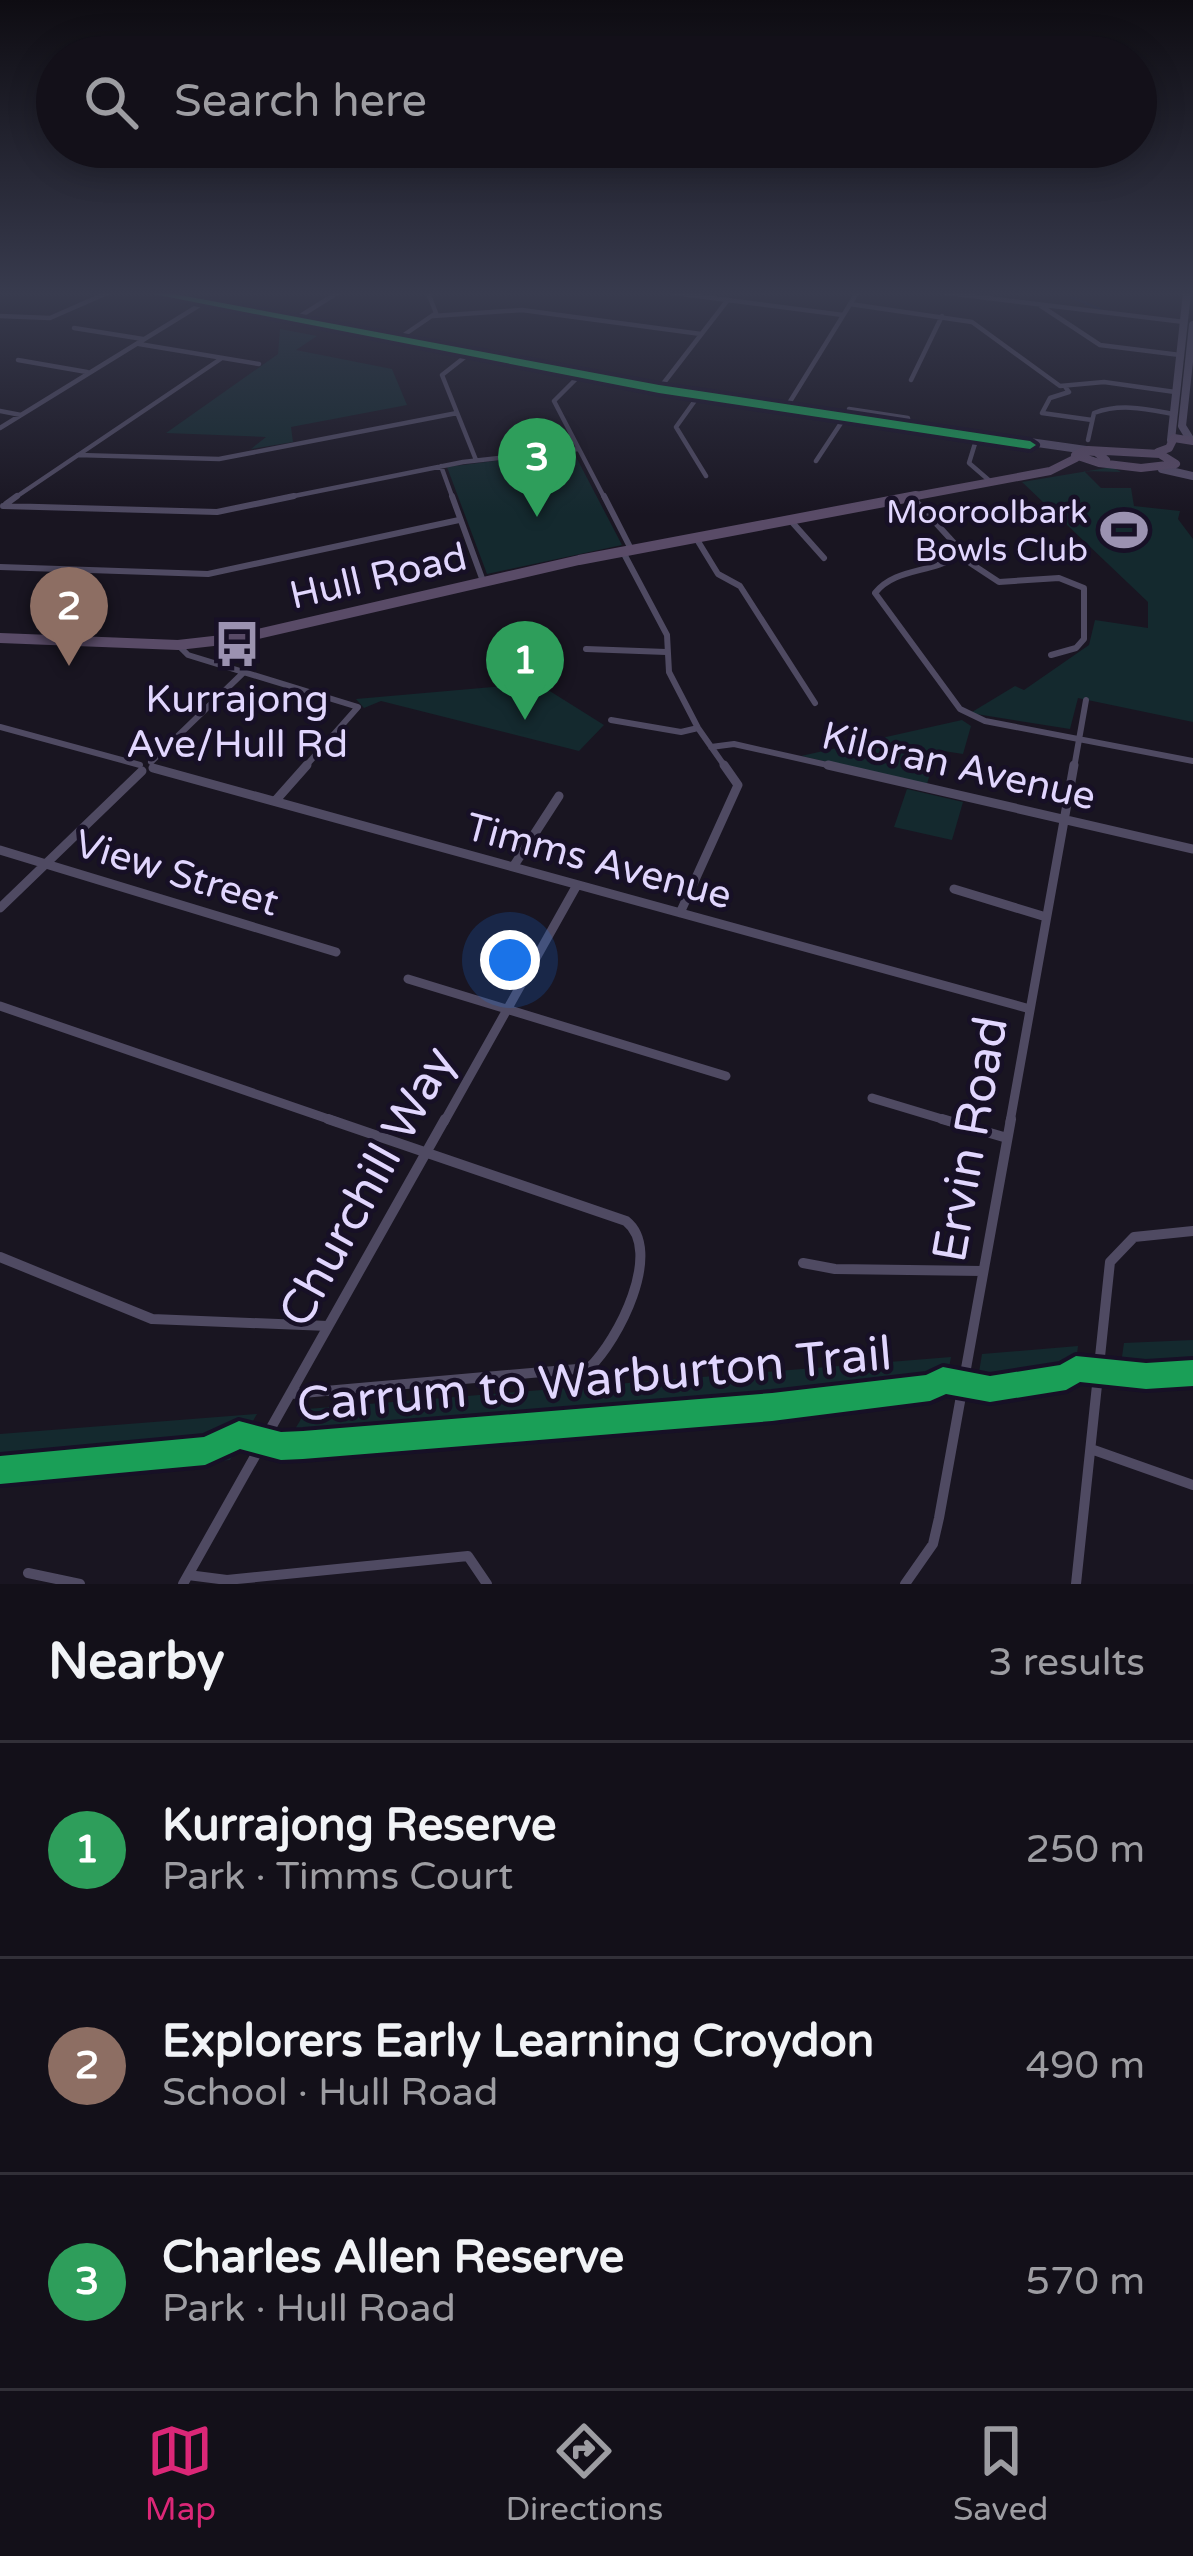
<!DOCTYPE html>
<html lang="en">
<head>
<meta charset="utf-8">
<style>
  :root { --surface:#131019; --page:#1c1922; --text:#f1f3f6; --muted:#9d9da2; --line:#323038; --accent:#db2777 }
  body { margin:0; font-family:"Varela Round",sans-serif; background:var(--page); color:var(--text) }
  .you { position:absolute; left:510px; top:960px; width:42px; height:42px; margin:-30px; border:9px solid #fff; border-radius:50%; background:#1a73e8; box-shadow:0 0 0 18px #1a73e833 }
  .badge { display:grid; place-items:center; width:78px; height:78px; border-radius:50%; background:var(--accent); color:#fff; font-size:39px; font-weight:700 }
  .pin { position:absolute; translate:-50% -99px; filter:drop-shadow(0 3px 6px #0008) }
  .pin::after { content:''; position:absolute; top:63px; width:42px; height:36px; background:inherit; clip-path:polygon(0 0,100% 0,50% 100%) }
  .list { margin:0; padding:0; list-style:none }
  h2 { display:flex; justify-content:space-between; align-items:center; height:156px; margin:0; padding:0 48px; font-size:51px }
  h2 small { font-size:39px; font-weight:400; color:var(--muted) }
  .list li { display:grid; grid-template-columns:78px 1fr auto; gap:36px; align-items:center; box-sizing:border-box; height:216px; padding:0 48px; border-top:3px solid var(--line) }
  .list b { display:block; font-size:45px; white-space:nowrap }
  .list p { margin:0; font-size:39px; white-space:nowrap; color:var(--muted) }
  .list em { font-size:39px; font-style:normal; color:var(--muted) }
  .icon { flex:none; width:66px; height:66px; fill:none; stroke:currentColor; stroke-width:2; stroke-linecap:round; stroke-linejoin:round }
  .map { position:relative; flex:none; width:1193px; height:1584px; overflow:hidden }
  .search { position:absolute; background:var(--surface); box-shadow:0 6px 30px #0003; left:36px; right:36px; top:36px; height:132px; display:flex; align-items:center; gap:30px; box-sizing:border-box; padding:0 42px; border-radius:66px; color:var(--muted); font-size:45px }
  .sheet { height:804px; background:var(--surface) }
  nav { display:flex; justify-content:space-around; align-items:center; box-sizing:border-box; height:168px; border-top:3px solid var(--line); background:var(--surface); font-size:33px; color:var(--muted) }
  nav a { display:grid; justify-items:center; gap:6px }
  nav .on { color:var(--accent) }
  .map>svg:first-child { display:block }
  .green { fill:#14292e }
  .lines { fill:none; stroke-linecap:round; stroke-linejoin:round }
  .stream { stroke:#0c1641; stroke-width:3 }
  .street-far3 { stroke:#4f4a62; stroke-width:4.5 }
  .street-far2 { stroke:#4f4a62; stroke-width:6 }
  .street-far1 { stroke:#4f4a62; stroke-width:9 }
  .street { stroke:#4f4a62; stroke-width:10 }
  .secondary { stroke:#544c67; stroke-width:8 }
  .primary-far1 { stroke:#594b67; stroke-width:8 }
  .primary { stroke:#594b67; stroke-width:10 }
  .cycleway-casing { stroke:#171026; stroke-width:8 }
  .cycleway { fill:#1a9f57; fill-rule:evenodd }
  .labels { text-anchor:middle; stroke-width:9; stroke-linejoin:round; paint-order:stroke }
  .far-poi-label { font-size:33px; fill:#e1d6fe; stroke:#171026; text-anchor:end }
  .street-label { font-size:39px; fill:#e1d6fe; stroke:#171026 }
  .poi-label { font-size:39px; fill:#e1d6fe; stroke:#171026 }
  .near-street-label { font-size:48px; fill:#e1d6fe; stroke:#171026 }
</style>
</head>
<body>
<div class="map">
<svg width="1193" height="1584" viewBox="0 0 1193 1584">
  <rect width="100%" height="100%" fill="#191521"/>
  <path class="green" d="M 280,329 L 317,336 L 296,350 L 392,369 L 407,405 L 291,427 L 293,442 L 251,449 L 266,437 L 166,433 L 278,354 Z
    M 573,451 L 622,545 L 487,574 L 447,467 Z
    M 1112,467 L 1121,472 L 1084,471 L 1101,488 L 1131,488 L 1134,506 L 1180,511 L 1178,519 L 1193,539 L 1193,722 L 1078,698 L 1070,729 L 976,714 L 972,712 L 1015,686 L 1024,690 L 1089,645 L 1095,620 L 1148,628 L 1148,602 L 1022,482 Z
    M 537,683 L 604,725 L 579,751 L 381,701 L 364,708 L 356,699 Z
    M 962,720 L 971,726 L 963,754 L 937,750 L 927,784 L 801,756 Z
    M 907,789 L 963,802 L 952,840 L 894,827 Z
    M 1193,1340 L 1193,1381 L 1118,1384 L 1124,1343 Z
    M 1078,1346 L 1073,1386 L 975,1397 L 982,1354 Z
    M 951,1357 L 943,1400 L 279,1456 L 307,1409 Z
    M 257,1414 L 230,1460 L 0,1480 L 0,1434 Z"/>
  <g class="lines">
    <path class="stream" d="M 1063,293 L 1099,309"/>
    <path class="street-far3" d="M 674,293 L 843,315
      M 947,293 L 1184,322
      M 850,304 L 972,322 L 1060,386 L 1104,382 L 1175,392
      M 1041,306 L 1100,345 L 1180,355
      M 0,316 L 50,318 L 107,293
      M 433,316 L 522,310 L 701,334
      M 294,320 L 337,293
      M 74,328 L 143,339
      M 398,339 L 436,313 L 428,293
      M 139,344 L 259,364
      M 470,353 L 442,375 L 476,460
      M 18,360 L 87,372
      M 581,374 L 554,401 L 605,499
      M 911,380 L 942,316
      M 1066,388 L 1069,392 L 1050,398 L 1042,413 L 1092,420
      M 659,389 L 727,301
      M 699,395 L 676,427 L 706,476
      M 786,408 L 857,293
      M 849,409 L 908,418 L 908,425
      M 0,411 L 21,415
      M 0,428 L 203,303
      M 977,437 L 969,463 L 991,482
      M 1088,440 L 1094,413 C 1121,403 1146,409 1173,414
      M 78,455 L 219,459 L 457,413
      M 816,461 L 845,417
      M 441,466 L 453,499
      M 13,499 L 222,358
      M 279,499 L 463,462 L 578,449"/>
    <path class="street-far2" d="M 452,496 L 483,581
      M 604,496 L 631,549
      M 912,497 L 955,544 L 958,555 C 932,574 896,567 875,593 L 960,709 L 985,721 L 1193,761
      M 6,504 L 17,496
      M 3,506 L 217,512 L 294,496
      M 791,521 L 824,558
      M 696,538 L 718,574 L 740,586 L 815,703
      M 623,552 L 667,635 L 669,672 L 698,728 L 726,768
      M 958,555 L 999,582 L 1059,578 L 1084,588 L 1084,639 L 1076,648 L 1051,655
      M 0,567 L 208,574 L 459,520
      M 178,645 L 188,655 L 358,707 L 304,768
      M 586,649 L 666,652
      M 611,720 L 681,732 L 698,728
      M 0,727 L 140,765
      M 711,747 L 734,744 L 841,768
      M 151,762 L 244,672
      M 1074,768 L 1086,700"/>
    <path class="street-far1" d="M 828,765 L 1193,849
      M 153,768 L 1030,1009
      M 276,800 L 307,765
      M 0,850 L 336,952
      M 513,867 L 559,796
      M 954,889 L 1046,917
      M 0,908 L 142,771
      M 680,913 L 738,785 L 724,765
      M 408,979 L 726,1076
      M 0,1006 L 337,1122
      M 872,1098 L 952,1122
      M 444,1122 L 577,885
      M 1010,1122 L 1074,765"/>
    <path class="street" d="M 942,1119 L 1007,1138
      M 0,1257 L 152,1319 L 328,1326
      M 803,1263 L 835,1269 L 982,1271
      M 291,1394 L 589,1368 C 618,1341 664,1251 626,1221 L 328,1119
      M 1091,1449 L 1193,1485
      M 28,1573 L 80,1584
      M 188,1575 L 227,1580 L 468,1556 L 487,1584
      M 183,1584 L 445,1119
      M 905,1584 L 933,1544 L 939,1518 L 1011,1119
      M 1076,1584 L 1110,1262 L 1134,1237 L 1193,1231"/>
    <path class="secondary" d="M 153,293 L 659,389 L 1086,450
      M 1190,439 L 1182,426 L 1193,325
      M 1171,440 L 1187,293
      M 1162,469 L 1193,476"/>
    <path class="primary-far1" d="M 1088,450 L 1160,454 L 1176,464 L 1141,468 L 1099,463
      M 1083,451 L 1096,452 L 1106,460 L 1099,463 L 1075,455 Z
      M 1158,452 L 1169,448 L 1174,438 L 1193,441
      M 900,499 L 1050,471 L 1076,458"/>
    <path class="primary" d="M 0,638 L 178,645 L 240,638 L 579,560 L 916,496"/>
    <defs>
      <path id="cycleway" d="M 148,293 L 169,293 L 659,385 L 1030,441 L 1036,445 L 1030,449 L 659,393 Z
        M 1076,1356 L 1146,1363 L 1193,1360 L 1193,1386 L 1146,1389 L 1080,1382 L 1066,1390 L 990,1402 L 946,1394 L 930,1401 L 772,1421 L 303,1459 L 281,1460 L 240,1449 L 205,1465 L 0,1484 L 0,1456 L 204,1437 L 239,1421 L 281,1432 L 303,1431 L 772,1393 L 926,1375 L 943,1367 L 990,1376 L 1060,1365 Z"/>
    </defs>
    <use href="#cycleway" class="cycleway-casing"/>
    <use href="#cycleway" class="cycleway"/>
  </g>
  <linearGradient id="sky" x2="0" y2="1"><stop stop-color="#0e0c12"/><stop offset="0.57" stop-color="#383b4e"/><stop offset="1" stop-color="#383b4e" stop-opacity="0"/></linearGradient>
  <rect width="1193" height="515" fill="url(#sky)"/>
  <defs>
    <symbol id="stadium-bare" viewBox="-9 -9 18 18"><path d="M0-5a6.5 5 0 1 0 0 10a6.5 5 0 1 0 0-10ZM-3.5-1.8h7v3.6h-7Z" fill="#9b92b1" stroke="#171026" stroke-width="2.5" paint-order="stroke"/></symbol>
    <symbol id="bus-bare" viewBox="-9 -9 18 18"><path d="M-5-6H5V4H4V6H2V4H-2V6H-4V4H-5ZM-3.5-4V0h7V-4ZM-3.5 1.2v1.5H-2V1.2ZM2 1.2v1.5H3.5V1.2Z" fill="#9b92b1" stroke="#171026" stroke-width="2.5" paint-order="stroke"/></symbol>
  </defs>
  <g fill-rule="evenodd">
    <use href="#stadium-bare" x="1091" y="497" width="66" height="66"/>
    <use href="#bus-bare" x="204" y="611" width="66" height="66"/>
  </g>
  <g class="labels">
    <g class="far-poi-label">
      <text x="1088" y="523">Mooroolbark<tspan x="1088" dy="38">Bowls Club</tspan></text>
    </g>
    <g class="street-label">
      <text transform="translate(378 575) rotate(-13)" y="14">Hull Road</text>
      <text transform="translate(959 765) rotate(13)" y="14">Kiloran Avenue</text>
      <text transform="translate(599 860) rotate(15)" y="14">Timms Avenue</text>
      <text transform="translate(177 872) rotate(17)" y="14">View Street</text>
    </g>
    <g class="poi-label">
      <text x="237" y="712">Kurrajong<tspan x="237" dy="45">Ave/Hull Rd</tspan></text>
    </g>
    <g class="near-street-label">
      <text transform="translate(969 1139) rotate(-80)" y="17">Ervin Road</text>
      <text transform="translate(366 1186) rotate(-61)" y="17">Churchill Way</text>
      <text transform="translate(594 1378) rotate(-5)" y="17">Carrum to Warburton Trail</text>
    </g>
  </g>
</svg>
<div class="you"></div>
<div class="pin badge" style="left:525px;top:720px;background:#2e9e5b">1</div>
<div class="pin badge" style="left:69px;top:666px;background:#8d6e63">2</div>
<div class="pin badge" style="left:537px;top:517px;background:#2e9e5b">3</div>
<div class="search"><svg class="icon" aria-label="search" viewBox="0 0 24 24"><circle cx="10" cy="10" r="6"/><path d="M15 15l6 6"/></svg>Search here</div>
</div>
<section class="sheet">
<h2>Nearby<small>3 results</small></h2>
<ul class="list">
<li><span class="badge" style="background:#2e9e5b">1</span><div><b>Kurrajong Reserve</b><p>Park · Timms Court</p></div><em>250 m</em></li>
<li><span class="badge" style="background:#8d6e63">2</span><div><b>Explorers Early Learning Croydon</b><p>School · Hull Road</p></div><em>490 m</em></li>
<li><span class="badge" style="background:#2e9e5b">3</span><div><b>Charles Allen Reserve</b><p>Park · Hull Road</p></div><em>570 m</em></li>
</ul>
</section>
<nav>
<a class="on"><svg class="icon" aria-label="map" viewBox="0 0 24 24"><path d="M3 6l6-2 6 2 6-2v14l-6 2-6-2-6 2zM9 4v14M15 6v14"/></svg>Map</a>
<a><svg class="icon" aria-label="directions" viewBox="0 0 24 24"><path d="M12 3l9 9-9 9-9-9zM9 14v-3h6M13 9l2 2-2 2"/></svg>Directions</a>
<a><svg class="icon" aria-label="saved" viewBox="0 0 24 24"><path d="M7 4h10v16l-5-4-5 4z"/></svg>Saved</a>
</nav>
</body>
</html>
